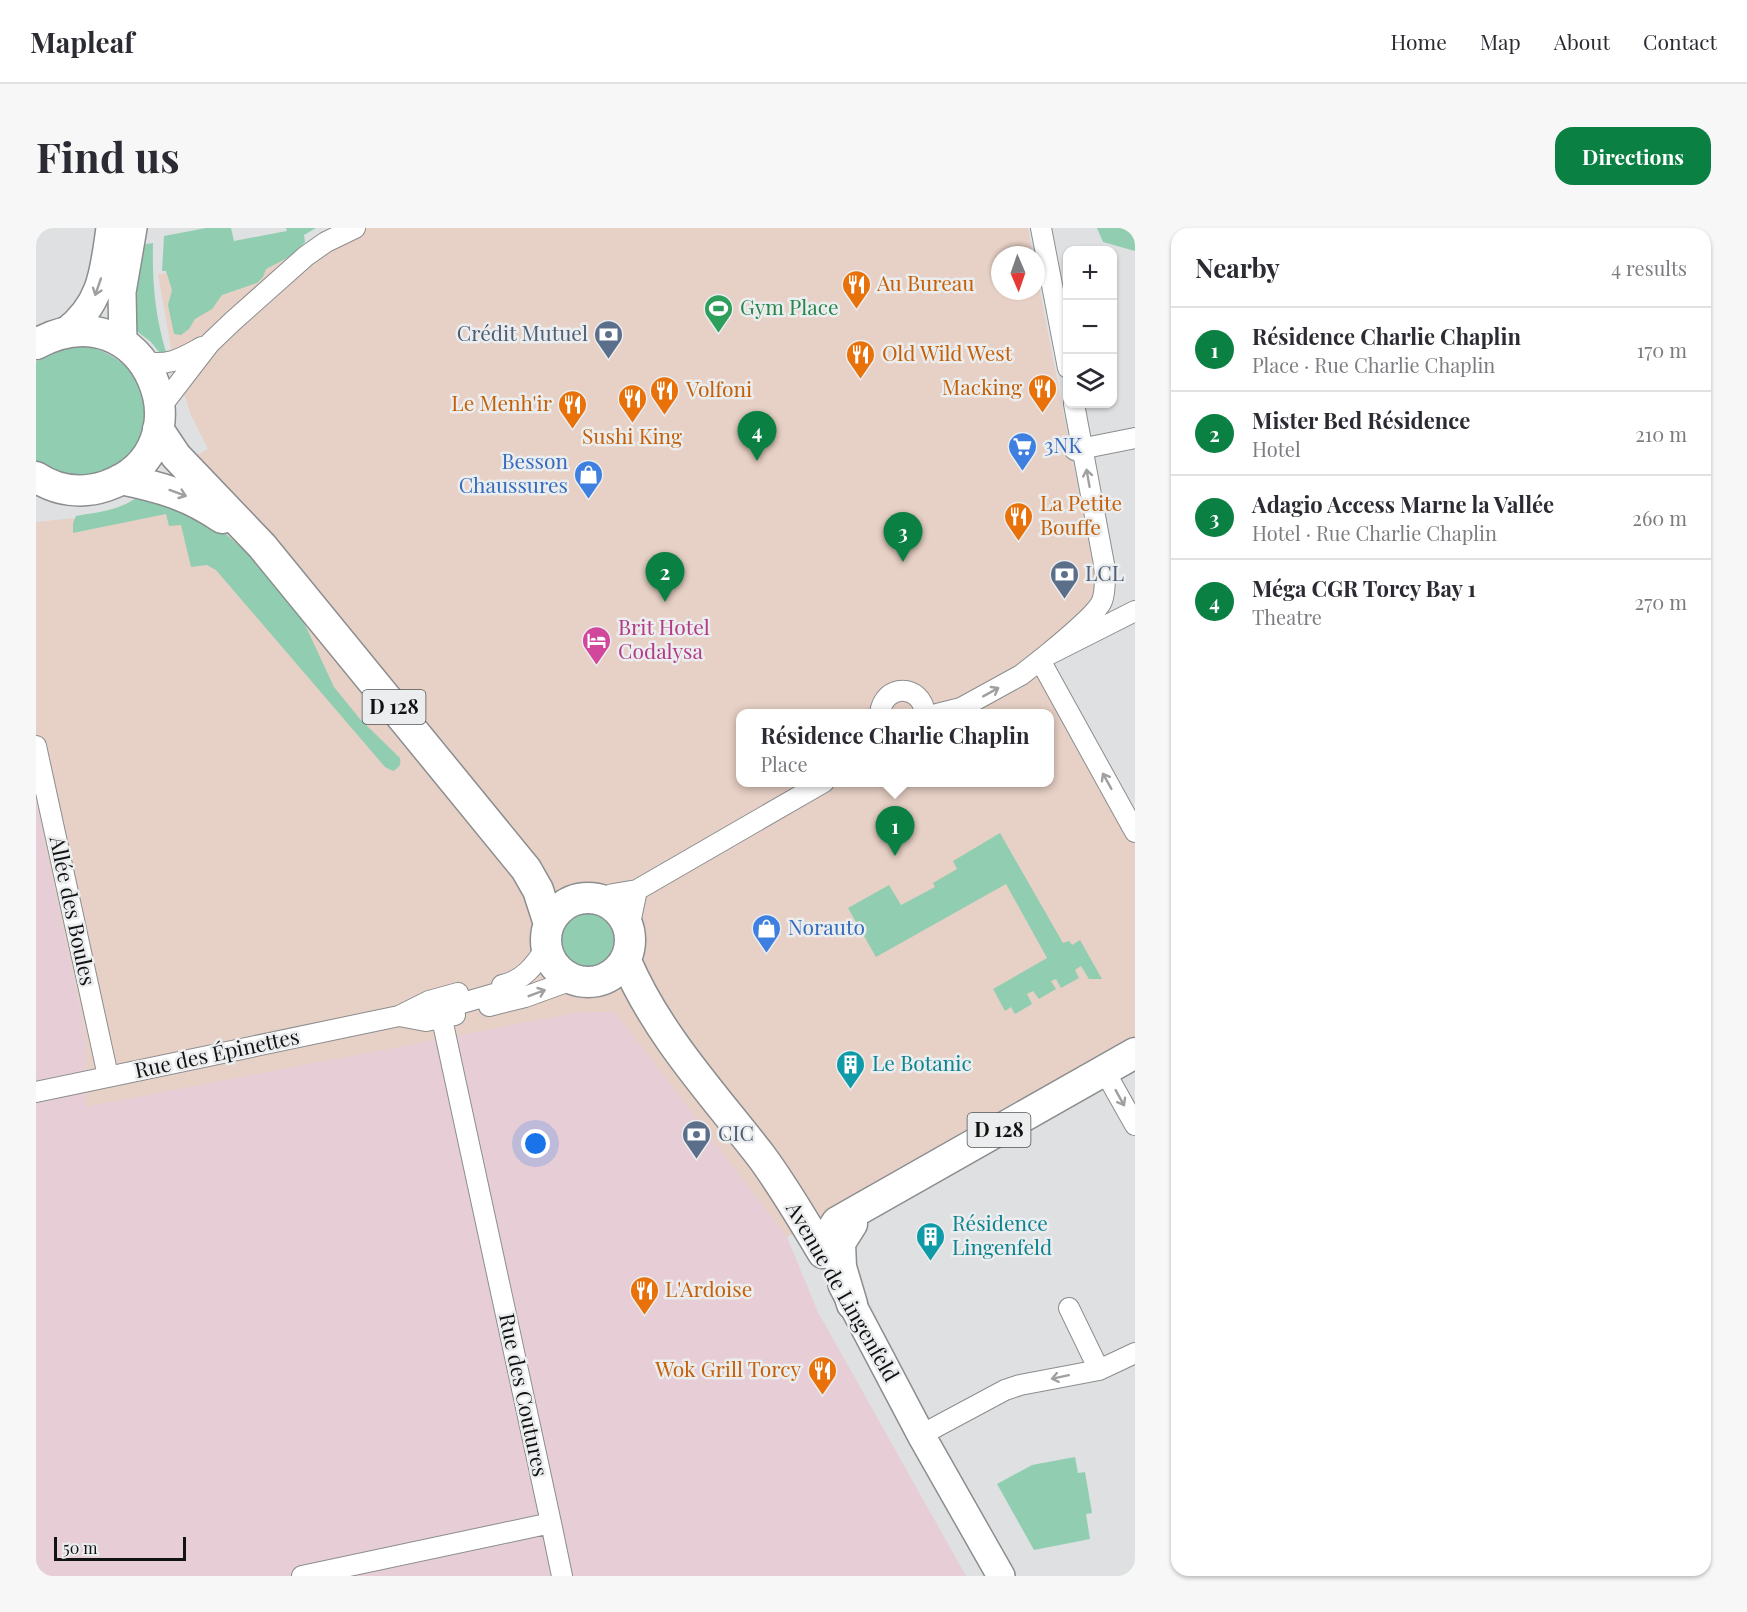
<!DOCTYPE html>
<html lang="en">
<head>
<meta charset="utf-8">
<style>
  :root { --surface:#fff; --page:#f7f7f7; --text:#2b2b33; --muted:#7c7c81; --line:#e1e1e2; --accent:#0b8043 }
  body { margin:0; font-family:"Playfair Display",serif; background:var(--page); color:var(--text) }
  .controls { position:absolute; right:18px; top:18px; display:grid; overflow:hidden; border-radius:12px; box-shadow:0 2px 4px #0004 }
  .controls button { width:54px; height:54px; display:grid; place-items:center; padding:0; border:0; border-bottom:2px solid var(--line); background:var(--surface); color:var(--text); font:30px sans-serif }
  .compass { position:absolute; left:955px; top:18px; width:54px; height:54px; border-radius:50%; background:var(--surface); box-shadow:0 2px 4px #0004; rotate:178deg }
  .scale { position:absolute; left:18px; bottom:15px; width:132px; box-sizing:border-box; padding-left:6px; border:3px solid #111212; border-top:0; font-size:16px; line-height:21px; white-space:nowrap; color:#111212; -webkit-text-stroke:4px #ebedee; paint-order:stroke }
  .you { position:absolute; left:500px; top:916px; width:21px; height:21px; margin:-15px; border:4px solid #fff; border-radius:50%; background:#1a73e8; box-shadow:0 0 0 9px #1a73e833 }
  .badge { display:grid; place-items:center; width:39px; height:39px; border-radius:50%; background:var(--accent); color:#fff; font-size:20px; font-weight:700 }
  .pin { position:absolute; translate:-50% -50px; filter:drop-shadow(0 2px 3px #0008) }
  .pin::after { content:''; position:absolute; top:32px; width:21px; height:18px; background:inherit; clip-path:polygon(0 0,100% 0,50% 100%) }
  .popup { position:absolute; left:700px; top:481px; width:318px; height:78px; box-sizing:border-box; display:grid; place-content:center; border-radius:12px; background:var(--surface); filter:drop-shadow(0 2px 4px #0005); font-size:20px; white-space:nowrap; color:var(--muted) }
  .popup b { font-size:22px; color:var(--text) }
  .popup::after { content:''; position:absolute; left:50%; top:100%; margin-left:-12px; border:12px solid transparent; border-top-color:var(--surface) }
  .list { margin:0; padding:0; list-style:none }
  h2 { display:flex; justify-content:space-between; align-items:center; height:78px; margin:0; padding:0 24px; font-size:26px }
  h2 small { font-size:20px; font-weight:400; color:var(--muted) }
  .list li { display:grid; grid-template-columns:39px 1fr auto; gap:18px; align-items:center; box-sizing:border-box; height:84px; padding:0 24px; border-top:2px solid var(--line) }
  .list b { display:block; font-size:22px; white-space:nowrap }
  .list p { margin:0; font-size:20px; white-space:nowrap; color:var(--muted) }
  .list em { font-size:20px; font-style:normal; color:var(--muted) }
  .icon { flex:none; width:33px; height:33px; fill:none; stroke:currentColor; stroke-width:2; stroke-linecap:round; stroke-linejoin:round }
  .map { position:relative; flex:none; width:1099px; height:1348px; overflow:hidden; border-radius:18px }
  header { display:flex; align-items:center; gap:36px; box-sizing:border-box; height:84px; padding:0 30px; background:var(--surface); border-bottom:2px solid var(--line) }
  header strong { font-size:28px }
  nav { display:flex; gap:33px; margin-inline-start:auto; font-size:21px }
  .intro { display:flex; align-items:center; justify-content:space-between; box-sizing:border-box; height:144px; padding:0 36px }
  h1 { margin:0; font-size:42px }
  .button { padding:15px 27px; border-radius:18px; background:var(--accent); color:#fff; font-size:21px; font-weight:700 }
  main { display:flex; gap:36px; padding:0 36px }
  aside { flex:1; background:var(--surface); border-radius:18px; box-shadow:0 2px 4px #0004 }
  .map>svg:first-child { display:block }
  .commercial { fill:#e7d0c5; fill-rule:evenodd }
  .industrial { fill:#e7ced6 }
  .green { fill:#91ceb1 }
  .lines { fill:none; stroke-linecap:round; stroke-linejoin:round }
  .street-casing { stroke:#8b8d8f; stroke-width:22 }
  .secondary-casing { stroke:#8b8d8f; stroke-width:30 }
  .primary-casing { stroke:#8b8d8f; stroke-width:33 }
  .street { stroke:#fff; stroke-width:20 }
  .secondary { stroke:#fff; stroke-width:27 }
  .primary { stroke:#fff; stroke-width:30 }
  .oneway { stroke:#a0a0a0 }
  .labels { text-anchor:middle; stroke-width:5; stroke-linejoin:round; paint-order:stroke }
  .shield { fill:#ebedee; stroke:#525454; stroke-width:1.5 }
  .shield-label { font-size:20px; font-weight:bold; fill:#111212 }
  .food-label { font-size:21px; fill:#c56008; stroke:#ebedee; text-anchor:start }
  .leisure-label { font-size:21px; fill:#27864d; stroke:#ebedee; text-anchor:start }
  .service-label { font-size:21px; fill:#4e5e75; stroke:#ebedee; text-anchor:start }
  .shop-label { font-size:21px; fill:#366cbe; stroke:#ebedee; text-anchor:start }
  .hotel-label { font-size:21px; fill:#b23c85; stroke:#ebedee; text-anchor:start }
  .street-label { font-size:21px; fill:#111212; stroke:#ebedee }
  .culture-label { font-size:21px; fill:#0d838f; stroke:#ebedee; text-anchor:start }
</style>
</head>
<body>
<header>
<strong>Mapleaf</strong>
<nav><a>Home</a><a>Map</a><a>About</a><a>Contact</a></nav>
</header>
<div class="intro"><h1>Find us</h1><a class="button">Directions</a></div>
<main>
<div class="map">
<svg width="1099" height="1348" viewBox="0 0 1099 1348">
  <rect width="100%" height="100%" fill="#dee0e1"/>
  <path class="commercial" d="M 305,0 L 992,0 L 997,27 L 964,27 L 964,63 L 1000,63 L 1000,43 L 1068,394 L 995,433 L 1099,617 L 1099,811 L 751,1009 L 579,784 L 545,784 L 50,879 L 49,801 L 0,574 L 0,294 L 119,282 L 140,244 L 156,230 L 172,221 L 155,187 L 144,153 L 135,120 L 122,46 L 236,33 ZM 704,486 L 1014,486 L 1014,554 L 704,554 Z"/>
  <path class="industrial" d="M 0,574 L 49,802 L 50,879 L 545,784 L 579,784 L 751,1009 L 782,1084 L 930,1348 L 0,1348 Z"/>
  <path class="green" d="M 170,0 L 195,0 L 198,13 L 251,3 L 250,0 L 280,0 L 268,7 L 269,14 L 257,27 L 230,41 L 227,49 L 221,55 L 186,67 L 176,81 L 159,91 L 153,101 L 145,107 L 138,106 L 132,77 L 136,62 L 130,43 L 126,43 L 128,8 Z
    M 1061,0 L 1099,0 L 1099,23 L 1067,14 Z
    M 117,15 C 116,52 119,88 130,124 L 123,124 L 115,114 L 94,98 L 103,17 Z
    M 45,118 C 127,128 130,237 52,248 C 47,249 39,251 34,250 C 23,247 11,239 0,234 L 0,134 L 23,121 Z
    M 105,266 L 173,291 L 217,330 L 264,386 L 298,459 L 324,491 L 364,530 C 365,537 364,539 357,543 L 349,539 L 180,342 L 171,337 L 155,339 L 145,297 L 133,298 L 130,286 L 37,305 L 37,295 L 40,288 C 63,284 87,282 105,266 Z
    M 964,605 L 1027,715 L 1033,713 L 1036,717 L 1044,712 L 1066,751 L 1053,751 L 1045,738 L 1039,742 L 1043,750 L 1025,760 L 1020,751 L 1015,753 L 1020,761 L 1003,771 L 997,763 L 991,766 L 996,776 L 979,786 L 975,779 L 969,783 L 957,761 L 1011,730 L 970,656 L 840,729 L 812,680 L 853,657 L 865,677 L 899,659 L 897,655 L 921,641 L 917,633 Z
    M519 712a32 32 0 1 1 64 0a32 32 0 1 1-64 0Z
    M 1039,1229 L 1042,1245 L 1049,1244 L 1056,1285 L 1050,1286 L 1054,1311 L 998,1322 L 961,1256 L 996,1237 Z"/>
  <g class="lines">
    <defs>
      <path id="street" d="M 1005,0 L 1032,140
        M 107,134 C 134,138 144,131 166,119
        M 124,180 L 174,115 L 197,93 L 270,28 L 290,14 L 319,0
        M 1039,222 L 1099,210
        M 1008,429 C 1020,419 1061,386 1066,373 C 1070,362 1069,347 1068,336 L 1038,176
        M 1004,432 L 1099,604
        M 844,486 C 847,455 886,455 889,486
        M 901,486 L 925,480 L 985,447 L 1008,429 L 1099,383
        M 0,518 L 72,848
        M 563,671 L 577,666 L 601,662 L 788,554
        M 593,700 L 601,662
        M 466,757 C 487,753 499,737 510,720
        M 453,778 L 489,769 L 536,752
        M 363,788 L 390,793 L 419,787
        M 1068,842 L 1099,897
        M 0,864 L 363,788 L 393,773 L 422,765
        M 1033,1080 L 1063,1142
        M 885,1207 L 969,1162 L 984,1157 L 1063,1142 L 1099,1125
        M 515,1295 L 526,1348
        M 266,1348 L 515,1295 L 406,791 L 409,780 L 468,763 L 478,755"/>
      <path id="secondary" d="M 29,104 C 66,76 68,43 74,0
        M 87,115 L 86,64 L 97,0
        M 806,1057 L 885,1207 L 965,1348"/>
      <path id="primary" d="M 0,116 C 111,56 176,222 70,258 C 46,266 21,263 0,249
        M 122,201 L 140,228 L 226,318 L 490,641 L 502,662 L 513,696
        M 85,251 C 124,259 153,267 186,290
        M510 712a42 42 0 1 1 84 0a42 42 0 1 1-84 0Z
        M 590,733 C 621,806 677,866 725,928 C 748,959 767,992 787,1025
        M 787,1025 L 791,1010 L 801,994 L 1099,825
        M 816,1076 L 805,1039 L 804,1015 L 816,996"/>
    </defs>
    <use href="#street" class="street-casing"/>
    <use href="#secondary" class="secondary-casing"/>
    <use href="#primary" class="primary-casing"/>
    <use href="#street" class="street"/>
    <use href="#secondary" class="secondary"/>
    <use href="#primary" class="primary"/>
  </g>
  <defs><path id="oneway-shaft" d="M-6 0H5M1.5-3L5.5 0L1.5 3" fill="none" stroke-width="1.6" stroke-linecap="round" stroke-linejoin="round" transform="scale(1.5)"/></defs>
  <g class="oneway">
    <use href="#oneway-shaft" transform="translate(62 59) rotate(109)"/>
    <use href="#oneway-shaft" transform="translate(1052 250) rotate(-100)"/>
    <use href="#oneway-shaft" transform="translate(142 265) rotate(20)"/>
    <use href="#oneway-shaft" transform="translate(955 464) rotate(-29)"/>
    <use href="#oneway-shaft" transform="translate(1071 553) rotate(-119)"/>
    <use href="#oneway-shaft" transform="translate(501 765) rotate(-21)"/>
    <use href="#oneway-shaft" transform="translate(1084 870) rotate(61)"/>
    <use href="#oneway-shaft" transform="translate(1024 1149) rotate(168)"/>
  </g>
  <defs>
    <symbol id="restaurant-pin" viewBox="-11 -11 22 30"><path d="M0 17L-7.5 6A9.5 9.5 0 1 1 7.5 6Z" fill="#e8710a" stroke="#ebedee"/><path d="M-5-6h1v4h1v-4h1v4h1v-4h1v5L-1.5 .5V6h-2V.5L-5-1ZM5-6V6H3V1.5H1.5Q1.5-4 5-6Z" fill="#fff"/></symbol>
    <symbol id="stadium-pin" viewBox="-11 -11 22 30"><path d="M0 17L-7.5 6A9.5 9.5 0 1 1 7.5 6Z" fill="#2e9e5b" stroke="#ebedee"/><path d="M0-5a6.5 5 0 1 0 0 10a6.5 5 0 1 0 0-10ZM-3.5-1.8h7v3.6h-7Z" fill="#fff"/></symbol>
    <symbol id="bank-pin" viewBox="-11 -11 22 30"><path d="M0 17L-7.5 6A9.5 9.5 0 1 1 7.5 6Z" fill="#5c6f8a" stroke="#ebedee"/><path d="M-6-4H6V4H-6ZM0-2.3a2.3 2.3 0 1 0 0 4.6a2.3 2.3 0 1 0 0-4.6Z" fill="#fff"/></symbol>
    <symbol id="supermarket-pin" viewBox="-11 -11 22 30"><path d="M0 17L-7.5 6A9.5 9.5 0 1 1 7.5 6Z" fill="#3f7fe0" stroke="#ebedee"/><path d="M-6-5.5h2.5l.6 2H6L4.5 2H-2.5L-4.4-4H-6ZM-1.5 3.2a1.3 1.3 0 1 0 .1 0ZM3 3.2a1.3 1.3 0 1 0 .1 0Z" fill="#fff"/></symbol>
    <symbol id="shop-pin" viewBox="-11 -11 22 30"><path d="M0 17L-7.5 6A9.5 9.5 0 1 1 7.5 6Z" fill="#3f7fe0" stroke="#ebedee"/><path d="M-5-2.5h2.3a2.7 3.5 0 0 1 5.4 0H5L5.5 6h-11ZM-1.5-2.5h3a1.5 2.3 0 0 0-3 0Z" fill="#fff"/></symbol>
    <symbol id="hotel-pin" viewBox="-11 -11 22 30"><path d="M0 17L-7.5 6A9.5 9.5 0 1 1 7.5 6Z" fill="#d1479c" stroke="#ebedee"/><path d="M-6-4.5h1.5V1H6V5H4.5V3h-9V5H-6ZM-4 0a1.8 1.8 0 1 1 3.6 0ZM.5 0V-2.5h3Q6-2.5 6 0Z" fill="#fff"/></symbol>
    <symbol id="building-pin" viewBox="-11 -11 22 30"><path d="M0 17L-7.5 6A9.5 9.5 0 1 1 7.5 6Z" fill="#0f9aa8" stroke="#ebedee"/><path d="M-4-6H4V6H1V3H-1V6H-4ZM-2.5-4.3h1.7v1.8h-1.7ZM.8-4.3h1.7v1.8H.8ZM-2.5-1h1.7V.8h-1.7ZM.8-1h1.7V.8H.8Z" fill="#fff"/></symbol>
  </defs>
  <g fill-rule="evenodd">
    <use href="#restaurant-pin" x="804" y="40" width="33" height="45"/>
    <use href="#stadium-pin" x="666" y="64" width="33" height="45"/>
    <use href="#bank-pin" x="556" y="90" width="33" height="45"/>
    <use href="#restaurant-pin" x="808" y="110" width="33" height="45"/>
    <use href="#restaurant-pin" x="990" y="144" width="33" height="45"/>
    <use href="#restaurant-pin" x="612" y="146" width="33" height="45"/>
    <use href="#restaurant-pin" x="580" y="154" width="33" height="45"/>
    <use href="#restaurant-pin" x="520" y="160" width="33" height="45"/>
    <use href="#supermarket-pin" x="970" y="202" width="33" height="45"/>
    <use href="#shop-pin" x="536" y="230" width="33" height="45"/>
    <use href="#restaurant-pin" x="966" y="272" width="33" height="45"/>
    <use href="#bank-pin" x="1012" y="330" width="33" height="45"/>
    <use href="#hotel-pin" x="544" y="396" width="33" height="45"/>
    <use href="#shop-pin" x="714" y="684" width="33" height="45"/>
    <use href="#building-pin" x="798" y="820" width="33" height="45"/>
    <use href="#bank-pin" x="644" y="890" width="33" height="45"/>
    <use href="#building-pin" x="878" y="992" width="33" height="45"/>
    <use href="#restaurant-pin" x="592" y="1046" width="33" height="45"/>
    <use href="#restaurant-pin" x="770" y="1126" width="33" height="45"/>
  </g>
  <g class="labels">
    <g class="shield">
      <rect x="326.5" y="462" width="63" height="34" rx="4.5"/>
      <rect x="931.5" y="885" width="63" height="34" rx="4.5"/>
    </g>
    <g class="shield-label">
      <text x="358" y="486">D 128</text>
      <text x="963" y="909">D 128</text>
    </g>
    <g class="food-label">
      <text x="841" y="63">Au Bureau</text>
      <text x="846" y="133">Old Wild West</text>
      <text x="986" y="167" text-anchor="end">Macking</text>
      <text x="650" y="169">Volfoni</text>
      <text x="516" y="183" text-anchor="end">Le Menh'ir</text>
      <text x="596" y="216" text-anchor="middle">Sushi King</text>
      <text x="1004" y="283">La Petite<tspan x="1004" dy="24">Bouffe</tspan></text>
      <text x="629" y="1069">L'Ardoise</text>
      <text x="765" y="1149" text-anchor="end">Wok Grill Torcy</text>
    </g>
    <g class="leisure-label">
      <text x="704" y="87">Gym Place</text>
    </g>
    <g class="service-label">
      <text x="552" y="113" text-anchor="end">Crédit Mutuel</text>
      <text x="1049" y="353">LCL</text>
      <text x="682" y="913">CIC</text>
    </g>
    <g class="shop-label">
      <text x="1008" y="225">3NK</text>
      <text x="532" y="241" text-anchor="end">Besson<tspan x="532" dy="24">Chaussures</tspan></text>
      <text x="752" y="707">Norauto</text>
    </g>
    <g class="hotel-label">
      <text x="582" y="407">Brit Hotel<tspan x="582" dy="24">Codalysa</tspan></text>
    </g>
    <g class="street-label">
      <text transform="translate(36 683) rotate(78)" y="7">Allée des Boules</text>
      <text transform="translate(181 826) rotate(-12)" y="7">Rue des Épinettes</text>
      <text transform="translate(806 1064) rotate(60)" y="7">Avenue de Lingenfeld</text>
      <text transform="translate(487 1167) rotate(78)" y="7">Rue des Coutures</text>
    </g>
    <g class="culture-label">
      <text x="836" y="843">Le Botanic</text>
      <text x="916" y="1003">Résidence<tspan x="916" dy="24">Lingenfeld</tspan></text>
    </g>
  </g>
</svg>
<div class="controls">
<button>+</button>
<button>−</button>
<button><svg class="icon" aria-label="layers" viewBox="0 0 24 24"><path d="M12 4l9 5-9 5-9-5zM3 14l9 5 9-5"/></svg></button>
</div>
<svg class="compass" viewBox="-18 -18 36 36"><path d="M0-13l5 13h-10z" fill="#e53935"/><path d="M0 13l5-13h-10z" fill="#7c7c81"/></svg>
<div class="scale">50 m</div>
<div class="you"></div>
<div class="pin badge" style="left:859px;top:628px">1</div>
<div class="popup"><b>Résidence Charlie Chaplin</b>Place</div>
<div class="pin badge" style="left:629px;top:374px">2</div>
<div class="pin badge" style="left:867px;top:334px">3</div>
<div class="pin badge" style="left:721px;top:233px">4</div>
</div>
<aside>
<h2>Nearby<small>4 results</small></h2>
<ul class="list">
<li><span class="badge">1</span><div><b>Résidence Charlie Chaplin</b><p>Place · Rue Charlie Chaplin</p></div><em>170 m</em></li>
<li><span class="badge">2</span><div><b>Mister Bed Résidence</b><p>Hotel</p></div><em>210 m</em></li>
<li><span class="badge">3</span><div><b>Adagio Access Marne la Vallée</b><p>Hotel · Rue Charlie Chaplin</p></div><em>260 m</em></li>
<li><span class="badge">4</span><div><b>Méga CGR Torcy Bay 1</b><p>Theatre</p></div><em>270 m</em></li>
</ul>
</aside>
</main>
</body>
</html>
